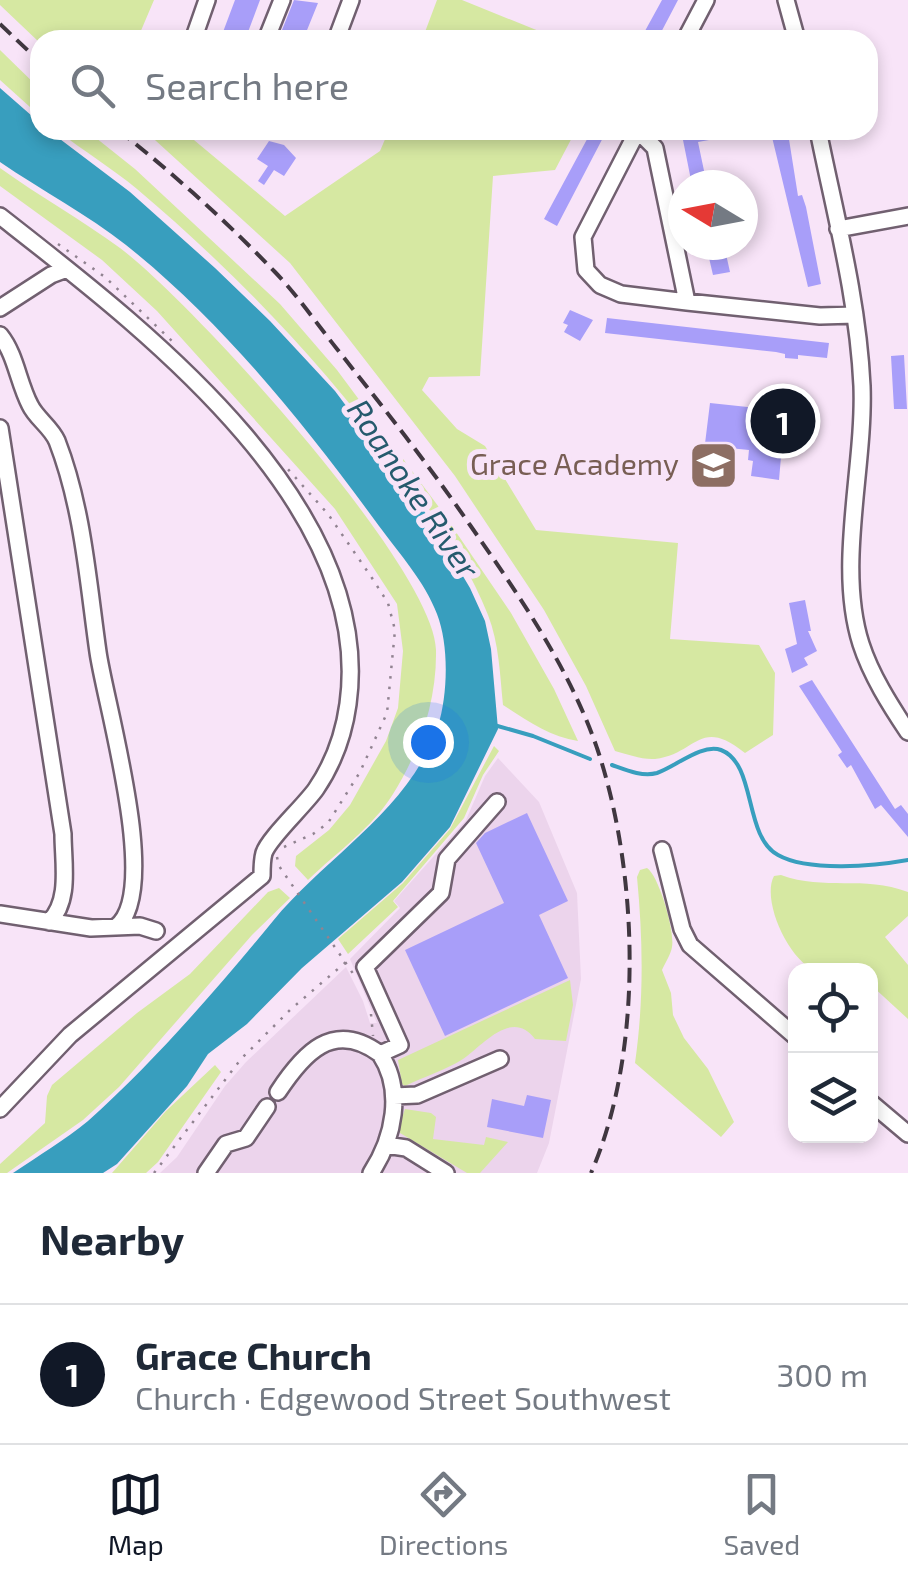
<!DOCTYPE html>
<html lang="en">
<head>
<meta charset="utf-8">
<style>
  :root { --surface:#fff; --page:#f2f2f3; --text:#1f2937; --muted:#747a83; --line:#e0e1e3; --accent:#111827 }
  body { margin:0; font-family:"Exo 2",sans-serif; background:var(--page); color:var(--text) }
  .controls { position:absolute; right:30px; bottom:30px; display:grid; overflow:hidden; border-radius:20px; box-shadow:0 5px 15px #0003 }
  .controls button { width:90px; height:90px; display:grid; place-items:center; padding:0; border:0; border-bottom:2px solid var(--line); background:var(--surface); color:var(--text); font:50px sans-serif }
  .compass { position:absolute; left:668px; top:170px; width:90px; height:90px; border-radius:50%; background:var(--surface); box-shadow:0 5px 15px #0003; rotate:280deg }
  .you { position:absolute; left:428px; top:742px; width:35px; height:35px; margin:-25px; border:8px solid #fff; border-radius:50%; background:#1a73e8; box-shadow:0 0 0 15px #1a73e833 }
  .badge { display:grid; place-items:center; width:65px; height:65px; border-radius:50%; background:var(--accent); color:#fff; font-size:32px; font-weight:700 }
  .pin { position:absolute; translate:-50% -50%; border:5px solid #fff; box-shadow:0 2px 10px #0006 }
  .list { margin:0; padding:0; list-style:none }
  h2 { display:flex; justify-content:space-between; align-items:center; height:130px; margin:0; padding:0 40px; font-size:42px }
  h2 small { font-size:32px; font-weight:400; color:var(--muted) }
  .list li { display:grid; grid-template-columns:65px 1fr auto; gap:30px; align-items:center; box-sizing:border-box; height:140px; padding:0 40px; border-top:2px solid var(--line) }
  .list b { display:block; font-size:38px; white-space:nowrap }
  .list p { margin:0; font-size:32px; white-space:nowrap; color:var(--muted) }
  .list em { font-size:32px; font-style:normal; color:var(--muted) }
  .icon { flex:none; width:55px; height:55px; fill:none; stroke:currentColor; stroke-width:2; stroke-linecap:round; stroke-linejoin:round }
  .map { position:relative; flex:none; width:908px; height:1173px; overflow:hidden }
  .search { position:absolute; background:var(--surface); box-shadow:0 5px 15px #0003; left:30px; right:30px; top:30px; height:110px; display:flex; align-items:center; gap:25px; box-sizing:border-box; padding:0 35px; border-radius:30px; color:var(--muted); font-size:38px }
  .sheet { height:270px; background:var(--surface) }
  nav { display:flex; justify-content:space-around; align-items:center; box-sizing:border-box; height:140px; border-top:2px solid var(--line); background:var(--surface); font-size:28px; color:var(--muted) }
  nav a { display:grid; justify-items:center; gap:5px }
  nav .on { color:var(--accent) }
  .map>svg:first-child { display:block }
  .built { fill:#ecd4ec }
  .green { fill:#d6e8a2 }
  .water { fill:#389ebe }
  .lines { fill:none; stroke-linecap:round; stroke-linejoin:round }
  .stream { stroke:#389ebe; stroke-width:4 }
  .building { fill:#a89ef9 }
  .minor-casing { stroke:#716070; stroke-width:20 }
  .path { stroke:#918391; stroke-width:2.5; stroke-dasharray:2.5 8; stroke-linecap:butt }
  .minor { stroke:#fff; stroke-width:15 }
  .rail { stroke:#403740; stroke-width:4; stroke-dasharray:15 8; stroke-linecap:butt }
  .labels { text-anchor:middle; stroke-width:10; stroke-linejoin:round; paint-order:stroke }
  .education-label { font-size:30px; fill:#785e54; stroke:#f8e4f8; text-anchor:end }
  .water-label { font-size:32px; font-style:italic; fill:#255a6d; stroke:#f8e4f8 }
</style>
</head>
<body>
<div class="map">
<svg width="908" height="1173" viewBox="0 0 908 1173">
  <rect width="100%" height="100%" fill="#f8e4f8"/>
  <path class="built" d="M 498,758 L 539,802 L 577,893 L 581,979 L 549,1143 L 537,1173 L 160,1173 L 177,1157 L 225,1086 L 246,1062 L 346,967 L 363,1001 L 370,1023 L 377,1023 L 350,959 L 400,908 L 394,901 L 466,820 L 485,776 Z"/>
  <path class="green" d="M 0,0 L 154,0 L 137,40 L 40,40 L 40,43 L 0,5 Z
    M 437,0 L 462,0 L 561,40 L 422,40 Z
    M 0,50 L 40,89 L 40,116 L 0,80 Z
    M 57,130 L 86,130 L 135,169 L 280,304 L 337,370 L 441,510 L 511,613 L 554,689 L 578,741 C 550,737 526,720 503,705 C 500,675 499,643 488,615 C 466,559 429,508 393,459 C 318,359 233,270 137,189 C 112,168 83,151 57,130 Z
    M 144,130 L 182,130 L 285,216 L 380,151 L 389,130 L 576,130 L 555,170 L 493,176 L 480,376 L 429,377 L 422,390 L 457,429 L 485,446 L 536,530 L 678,543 L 670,639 L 759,645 L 775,673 L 773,735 L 745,753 C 699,716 697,754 655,759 C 642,760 627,754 615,751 L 586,686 L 544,610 L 455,476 L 290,263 Z
    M 0,168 C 39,196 82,220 120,248 C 191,301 434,567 436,650 C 437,700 420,751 393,794 C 373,827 336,853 308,880 L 295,866 L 296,856 L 329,830 L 350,805 L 386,741 L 398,708 L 403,651 L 397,604 L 335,509 L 157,311 L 102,260 L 0,186 Z
    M 494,746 L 499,751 L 483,775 L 464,818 L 393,901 L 398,907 L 348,954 L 338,939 L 403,883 L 450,829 Z
    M 647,868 C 659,876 675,931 672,947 C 671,954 665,963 662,970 L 671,993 L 673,1015 L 684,1038 L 708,1069 L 734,1122 L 721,1137 L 635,1063 C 644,1000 643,940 637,877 L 640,870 Z
    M 781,875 C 825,891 863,875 908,892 L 908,916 L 885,937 L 908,965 L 908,1019 L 871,985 L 870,971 C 855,971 830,975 815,970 C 789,961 761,900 774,876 Z
    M 279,888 L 290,898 L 252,935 L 119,1087 L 83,1120 L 7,1173 L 0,1173 L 0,1164 L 45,1123 L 47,1096 L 52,1085 L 137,1013 L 190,974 L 268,892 Z
    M 570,980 L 573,1005 L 566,1041 L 535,1039 C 512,1008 483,1045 463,1059 C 446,1070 423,1077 405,1086 L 402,1084 L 398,1060 Z
    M 215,1065 L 221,1072 L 158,1162 L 146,1173 L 112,1173 L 166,1111 Z
    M 405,1109 L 431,1113 L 436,1117 L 433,1139 L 484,1145 L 486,1137 L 508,1142 L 480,1173 L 467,1173 L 400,1133 L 398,1129 Z"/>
  <path class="water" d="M 0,88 L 40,123 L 40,130 L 48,130 L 130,192 L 215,268 L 270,321 L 335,391 L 423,509 L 470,588 L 485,621 L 491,649 L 498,729 L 450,827 L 402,882 L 302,968 L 247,1024 L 208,1054 L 187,1086 L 117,1164 L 103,1173 L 13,1173 C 38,1156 65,1140 88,1121 C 155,1061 216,990 273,921 C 326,856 410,810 438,726 C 448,694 449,645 437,614 C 425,582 399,553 379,526 C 305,425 224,323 126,245 C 88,215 41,190 0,162 Z"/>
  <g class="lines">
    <path class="stream" d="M 494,725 L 533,736 L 590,759
      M 612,765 C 626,770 642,777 657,773 C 675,767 702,743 721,750 C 757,764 743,836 778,855 C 808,872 875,866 908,860"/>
  </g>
  <path class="building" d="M 235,0 L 260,0 L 245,40 L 220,40 Z
    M 294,0 L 318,3 L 303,40 L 278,40 Z
    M 662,0 L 678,0 L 657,40 L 640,40 Z
    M 592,130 L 607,130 L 557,226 L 544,219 Z
    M 681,130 L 707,130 L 709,140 L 698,142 L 707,185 L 692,185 Z
    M 788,133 L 798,196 L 802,195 L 806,207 L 821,284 L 808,287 L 772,137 Z
    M 269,141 L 284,145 L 296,158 L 284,176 L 274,170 L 264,185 L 258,181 L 268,166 L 257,159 Z
    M 706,245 L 724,245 L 730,272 L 713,275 Z
    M 570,310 L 593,320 L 580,341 L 564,332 L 568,325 L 563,323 Z
    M 607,318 L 829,343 L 827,358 L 798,355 L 798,359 L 785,358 L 785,354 L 776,352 L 605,333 Z
    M 904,355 L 907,409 L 894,409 L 891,356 Z
    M 710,403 L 785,411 L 779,480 L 751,476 L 753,461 L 748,460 L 749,450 L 729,448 L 725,479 L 701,476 Z
    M 805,600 L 811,631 L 808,631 L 817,651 L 804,658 L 808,665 L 792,673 L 785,649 L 797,644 L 789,603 Z
    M 812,680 L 895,809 L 901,805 L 908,814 L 908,837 L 881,805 L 875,809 L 851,765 L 847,768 L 838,755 L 842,752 L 799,686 Z
    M 527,813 L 568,901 L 539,915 L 568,978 L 445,1036 L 405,950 L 504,903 L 476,843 L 485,833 Z
    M 527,1095 L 551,1100 L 543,1138 L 487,1127 L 492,1099 L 524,1106 Z"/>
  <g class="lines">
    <defs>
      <path id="minor" d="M 786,0 L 797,40
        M 193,40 L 207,0
        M 266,40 L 282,0
        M 336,40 L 351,0
        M 685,40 L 706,0
        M 638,130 L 583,237 L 586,270 L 600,285 L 621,294 L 687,302 L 820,316 L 855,315
        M 818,130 C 835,214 858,299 862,386 C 865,468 836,566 861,644 C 871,675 890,705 908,732
        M 638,131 L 655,148 L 687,302
        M 0,216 C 139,325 376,503 348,704 C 344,733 333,764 316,789 C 304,806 269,838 264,853 C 262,860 262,869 262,876 L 70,1035 L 0,1109
        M 838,229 L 908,216
        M 0,308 L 51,275 L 67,269
        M 0,335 C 16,355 18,382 30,405 C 36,418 51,427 57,441 C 83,508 88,582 98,652 C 105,703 162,892 116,927
        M 0,428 L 63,834 C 63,863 71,901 49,922
        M 662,850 L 682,929 L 690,945 L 796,1037
        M 0,914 L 91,928 L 140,926 L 156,931
        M 380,1054 L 400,1045 L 365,967 L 441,893 L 447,859 L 497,802
        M 278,1092 C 303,1054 333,1019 380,1054 C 404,1090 394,1138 371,1173
        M 394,1096 L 417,1095 L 500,1059
        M 870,1102 L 908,1134
        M 386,1145 L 406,1148 L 446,1173
        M 206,1173 L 226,1144 L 246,1138 L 267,1107"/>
    </defs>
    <use href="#minor" class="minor-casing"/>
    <path class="path" d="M 58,244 L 105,277 L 173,342
      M 284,847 L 313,834 L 328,823 L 360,772 L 387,713 L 395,630 L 388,603 L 372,578 L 328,514 L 286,467
      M 277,857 L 279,866 L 354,975
      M 371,1014 L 373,1036
      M 154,1173 L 241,1059 L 290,1010 L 346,962"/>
    <use href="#minor" class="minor"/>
    <path class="rail" d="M 0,24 L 40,62
      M 118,130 C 173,173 227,222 275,272 C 298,296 317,324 337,349 C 383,407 428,464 470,525 C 518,594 569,667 597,748 C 639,873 644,1052 591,1173"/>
  </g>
  <defs>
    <symbol id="school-square" viewBox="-11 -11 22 22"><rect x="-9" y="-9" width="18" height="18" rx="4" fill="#8d6e63" stroke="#f8e4f8"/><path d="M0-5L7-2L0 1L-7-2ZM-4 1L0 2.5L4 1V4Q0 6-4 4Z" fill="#fff"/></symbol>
  </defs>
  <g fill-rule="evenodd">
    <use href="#school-square" x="686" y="438" width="55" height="55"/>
  </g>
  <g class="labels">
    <g class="education-label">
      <text x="679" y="475">Grace Academy</text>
    </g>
    <g class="water-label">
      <text transform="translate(413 489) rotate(56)" y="11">Roanoke River</text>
    </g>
  </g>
</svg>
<div class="controls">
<button><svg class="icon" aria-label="locate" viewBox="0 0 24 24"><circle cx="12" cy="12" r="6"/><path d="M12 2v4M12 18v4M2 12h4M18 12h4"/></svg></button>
<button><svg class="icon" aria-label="layers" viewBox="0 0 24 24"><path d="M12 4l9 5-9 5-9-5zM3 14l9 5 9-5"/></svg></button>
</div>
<svg class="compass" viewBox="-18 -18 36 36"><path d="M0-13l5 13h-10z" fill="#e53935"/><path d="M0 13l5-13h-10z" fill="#747a83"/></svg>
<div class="you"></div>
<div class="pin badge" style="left:783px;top:421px">1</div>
<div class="search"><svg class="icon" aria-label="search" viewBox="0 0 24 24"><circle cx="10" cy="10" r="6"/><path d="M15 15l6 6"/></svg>Search here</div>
</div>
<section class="sheet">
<h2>Nearby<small></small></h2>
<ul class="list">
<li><span class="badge">1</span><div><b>Grace Church</b><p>Church · Edgewood Street Southwest</p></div><em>300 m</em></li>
</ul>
</section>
<nav>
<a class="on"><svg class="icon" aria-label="map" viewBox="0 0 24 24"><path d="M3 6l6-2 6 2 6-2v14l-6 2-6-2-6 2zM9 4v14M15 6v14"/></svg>Map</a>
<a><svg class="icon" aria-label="directions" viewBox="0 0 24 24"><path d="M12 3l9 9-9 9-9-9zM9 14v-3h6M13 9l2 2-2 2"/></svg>Directions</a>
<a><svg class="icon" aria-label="saved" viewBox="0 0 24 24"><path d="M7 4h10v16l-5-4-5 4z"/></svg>Saved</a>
</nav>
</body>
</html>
